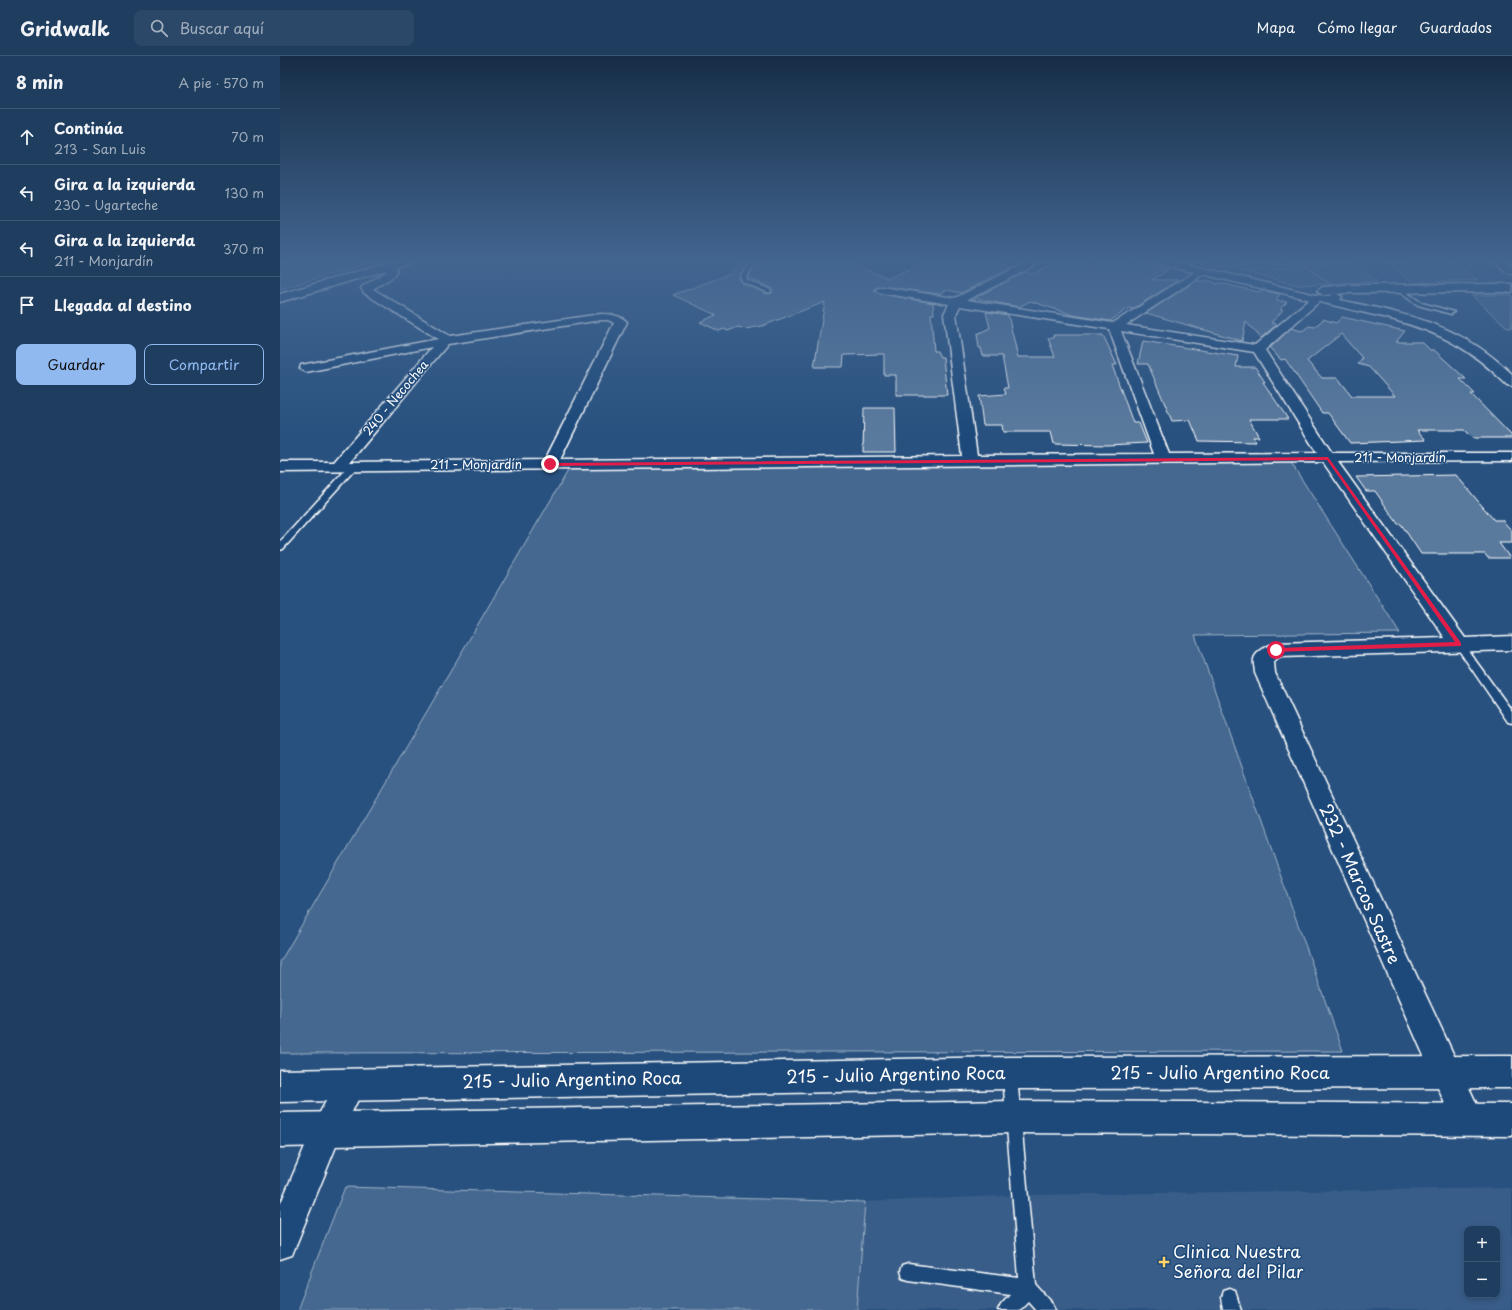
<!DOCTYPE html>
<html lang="es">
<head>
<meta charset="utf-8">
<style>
  :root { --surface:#1e3d5f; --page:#2b4868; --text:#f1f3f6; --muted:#a1aebd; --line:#3c5674; --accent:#90b9f0 }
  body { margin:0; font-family:"Playpen Sans",sans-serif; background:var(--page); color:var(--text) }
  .controls { position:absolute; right:12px; bottom:12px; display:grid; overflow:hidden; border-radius:8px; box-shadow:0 2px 6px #0003 }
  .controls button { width:36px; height:36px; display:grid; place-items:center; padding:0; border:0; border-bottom:1px solid var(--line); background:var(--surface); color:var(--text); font:20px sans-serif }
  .stop { position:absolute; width:12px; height:12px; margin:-9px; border:3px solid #e11d48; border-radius:50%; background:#fff }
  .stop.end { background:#e11d48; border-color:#fff; box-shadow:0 1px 4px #0008 }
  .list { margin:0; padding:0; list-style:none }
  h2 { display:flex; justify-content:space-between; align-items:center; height:52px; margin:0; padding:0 16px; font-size:17px }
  h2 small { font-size:13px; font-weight:400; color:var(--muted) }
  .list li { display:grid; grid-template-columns:26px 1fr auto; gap:12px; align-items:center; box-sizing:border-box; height:56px; padding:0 16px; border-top:1px solid var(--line) }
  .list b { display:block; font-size:15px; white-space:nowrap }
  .list p { margin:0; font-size:13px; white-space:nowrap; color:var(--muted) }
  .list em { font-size:13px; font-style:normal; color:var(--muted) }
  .actions { display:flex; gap:8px; padding:12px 16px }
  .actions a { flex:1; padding:9px 0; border:1px solid var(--accent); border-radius:8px; text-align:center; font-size:14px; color:var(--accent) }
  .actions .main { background:var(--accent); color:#111 }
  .icon { flex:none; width:22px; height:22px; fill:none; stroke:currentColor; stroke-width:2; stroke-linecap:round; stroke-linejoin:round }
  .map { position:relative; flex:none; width:1232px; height:1254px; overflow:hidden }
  header { display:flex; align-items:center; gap:24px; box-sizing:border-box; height:56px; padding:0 20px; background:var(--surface); border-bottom:1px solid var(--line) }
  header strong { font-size:19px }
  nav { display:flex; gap:22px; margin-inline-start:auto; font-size:14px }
  .search { width:280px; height:36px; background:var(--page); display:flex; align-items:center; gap:10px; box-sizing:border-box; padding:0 14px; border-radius:8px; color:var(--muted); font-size:15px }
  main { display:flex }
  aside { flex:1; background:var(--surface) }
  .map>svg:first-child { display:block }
  .built { fill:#375d88; fill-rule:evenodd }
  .green { fill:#446890; stroke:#a2b4c8 }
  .building { fill:#5a7a9d; stroke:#fff; fill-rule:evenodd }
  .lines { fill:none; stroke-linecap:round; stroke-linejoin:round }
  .service-casing { stroke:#fff; stroke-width:3 }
  .minor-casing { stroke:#fff; stroke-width:3 }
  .tertiary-casing { stroke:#fff; stroke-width:3 }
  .secondary-casing { stroke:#fff; stroke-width:3 }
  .primary-casing { stroke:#fff; stroke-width:3 }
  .service { fill:#1f4a7a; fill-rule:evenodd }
  .minor { fill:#1f4a7a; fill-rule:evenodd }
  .tertiary { fill:#1f4a7a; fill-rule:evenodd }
  .secondary { fill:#1f4a7a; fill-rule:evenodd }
  .primary { fill:#1f4a7a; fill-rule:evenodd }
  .route { fill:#e11d48 }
  .poi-dot { fill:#ffd166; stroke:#1f4a7a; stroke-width:1.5 }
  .labels { text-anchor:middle; stroke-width:3; stroke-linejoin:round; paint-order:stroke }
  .far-street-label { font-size:12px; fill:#fff; stroke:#1f4a7a }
  .near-street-label { font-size:17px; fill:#fff; stroke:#1f4a7a }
  .near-poi-label { font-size:17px; fill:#fff; stroke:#1f4a7a; text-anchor:start }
</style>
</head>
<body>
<header>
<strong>Gridwalk</strong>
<div class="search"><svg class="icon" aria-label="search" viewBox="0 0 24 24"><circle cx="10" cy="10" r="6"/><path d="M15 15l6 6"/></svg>Buscar aquí</div>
<nav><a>Mapa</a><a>Cómo llegar</a><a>Guardados</a></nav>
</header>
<main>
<aside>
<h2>8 min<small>A pie · 570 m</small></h2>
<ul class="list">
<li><svg class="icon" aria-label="ahead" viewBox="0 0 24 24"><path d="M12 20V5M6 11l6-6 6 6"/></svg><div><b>Continúa</b><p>213 - San Luis</p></div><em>70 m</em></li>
<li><svg class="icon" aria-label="left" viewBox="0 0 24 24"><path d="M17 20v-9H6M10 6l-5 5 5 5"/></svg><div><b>Gira a la izquierda</b><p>230 - Ugarteche</p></div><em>130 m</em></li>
<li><svg class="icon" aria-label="left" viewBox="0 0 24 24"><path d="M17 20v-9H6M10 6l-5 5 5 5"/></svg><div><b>Gira a la izquierda</b><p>211 - Monjardín</p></div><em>370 m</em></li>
<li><svg class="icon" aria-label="arrive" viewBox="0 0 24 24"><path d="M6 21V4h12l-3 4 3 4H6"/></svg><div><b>Llegada al destino</b></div></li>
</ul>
<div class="actions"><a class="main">Guardar</a><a>Compartir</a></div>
</aside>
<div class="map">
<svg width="1232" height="1254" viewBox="0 0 1232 1254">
  <rect width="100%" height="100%" fill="#28517f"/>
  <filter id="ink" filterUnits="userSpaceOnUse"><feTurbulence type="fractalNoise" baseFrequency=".025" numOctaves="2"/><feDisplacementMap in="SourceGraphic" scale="8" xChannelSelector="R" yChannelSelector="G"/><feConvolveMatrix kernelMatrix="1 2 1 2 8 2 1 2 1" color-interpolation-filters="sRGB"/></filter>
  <g filter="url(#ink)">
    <path class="built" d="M 1232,1132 L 1232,1254 L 577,1254 L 585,1146 L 740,1139 ZM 1187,1173 L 1217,1173 L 1217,1239 L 1187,1239 Z"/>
    <path class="green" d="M 0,203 L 104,203 L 0,233 Z
      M 907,203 L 1116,203 L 939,211 Z
      M 1171,205 L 1198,224 L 1133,227 L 1108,207 Z
      M 1071,206 L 1097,225 L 1051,228 L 1025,209 Z
      M 1026,210 L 1049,228 L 1018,229 L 960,215 Z
      M 1191,239 L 1232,239 L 1232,272 L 1228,272 Z
      M 1010,405 L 1120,577 L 915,579 L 1063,995 L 0,997 L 0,906 L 289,413 Z
      M 65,1131 L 585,1146 L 577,1254 L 17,1254 Z"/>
    <path class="building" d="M 466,203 L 476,203 L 467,209 L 459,222 L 462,227 L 487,238 L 492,237 L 492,233 L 468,221 L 473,213 L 486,203 L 556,203 L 609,222 L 652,203 L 707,203 L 733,211 L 681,237 L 667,234 L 659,238 L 601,230 L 594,233 L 594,235 L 601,238 L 653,247 L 654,258 L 651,258 L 654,295 L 657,295 L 660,301 L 663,301 L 667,339 L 616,339 L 616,319 L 604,319 L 604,298 L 564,299 L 563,311 L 534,311 L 545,246 L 482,270 L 466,273 L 458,271 L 448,275 L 444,273 L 439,275 L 420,266 L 436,259 L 393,239 L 450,218 Z
      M 784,203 L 811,210 L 825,203 L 833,203 L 855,210 L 858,208 L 866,208 L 888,214 L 872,224 L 898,224 L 853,253 L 849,252 L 830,265 L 793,259 L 750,245 L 739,251 L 694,242 L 746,216 L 753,218 Z
      M 916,225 L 931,225 L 938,228 L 940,227 L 979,236 L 981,234 L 1000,238 L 996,244 L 1007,246 L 1000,253 L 1003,254 L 991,267 L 997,268 L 981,282 L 966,266 L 962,285 L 866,257 Z
      M 706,256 L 728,259 L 738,301 L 775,301 L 768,282 L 774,282 L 773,279 L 823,279 L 837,309 L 832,309 L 853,367 L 859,367 L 867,387 L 827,389 L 774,388 L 771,376 L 723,376 L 722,369 L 703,369 L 699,340 L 726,338 L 724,332 L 728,332 L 722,300 L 703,300 L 701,292 L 699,292 L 697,278 L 710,272 Z
      M 1062,261 L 1125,275 L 1116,286 L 1142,286 L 1150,294 L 1154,294 L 1186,323 L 1180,323 L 1195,338 L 1191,338 L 1232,380 L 1232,382 L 1192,382 L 1184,374 L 1137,374 L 1146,384 L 1070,387 L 1048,357 L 1042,357 L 1010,310 L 1005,303 L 1001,304 L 990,292 L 1011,272 L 1022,275 L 1029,270 L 1035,271 L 1043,263 L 1056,267 ZM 1061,278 L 1082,302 L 1078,308 L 1089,311 L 1115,340 L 1072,340 L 1058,322 L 1042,322 L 1027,305 Z
      M 863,285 L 958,300 L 956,311 L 975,311 L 985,326 L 983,326 L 1008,363 L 969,363 L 979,381 L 973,381 L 976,386 L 919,385 L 910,364 L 892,365 L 868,308 L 858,308 Z
      M 584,352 L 615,352 L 616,396 L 583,396 Z
      M 1176,419 L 1214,464 L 1222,464 L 1232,475 L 1232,487 L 1219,487 L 1230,502 L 1208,502 L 1205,498 L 1141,498 L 1121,468 L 1118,468 L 1095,435 L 1086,435 L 1076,421 Z"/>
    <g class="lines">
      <defs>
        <path id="service" d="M 479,203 L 485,203 L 472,212 L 466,221 L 467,224 L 491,234 L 491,236 L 487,236 L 463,226 L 460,221 L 468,210 Z
          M 1116,232 L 1120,232 L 1142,247 L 1174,256 L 1171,258 L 1138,249 L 1116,234 Z
          M 71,408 L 74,408 L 78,410 L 3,493 L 0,494 L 0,486 Z
          M 1179,585 L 1182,586 L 1232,655 L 1232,667 L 1228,666 L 1176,590 L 1174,588 L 1176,586 Z
          M 730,1014 L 735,1016 L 737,1021 L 756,1229 L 773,1248 L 776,1254 L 756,1254 L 748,1245 L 739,1254 L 718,1254 L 721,1248 L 730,1238 L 628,1224 L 622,1222 L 620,1216 L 622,1210 L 628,1208 L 739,1222 L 723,1021 L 725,1016 Z
          M 949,1233 L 955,1235 L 961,1254 L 943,1254 L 941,1241 L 943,1235 Z"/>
        <path id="minor" d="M 754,203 L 768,203 L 687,244 L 833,267 L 921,212 L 925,213 L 926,215 L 925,217 L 846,269 L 975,289 L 1032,241 L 1040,241 L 1042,243 L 1040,245 L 985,294 L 1052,397 L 1232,397 L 1232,405 L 1058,406 L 1185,582 L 1232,580 L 1232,594 L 1000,601 L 994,606 L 995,617 L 1199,1053 L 1203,1064 L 1199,1075 L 1188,1079 L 1177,1075 L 975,617 C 975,613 973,607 974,603 C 976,595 989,589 996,587 L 1165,582 L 1043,406 L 0,416 L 0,406 L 54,406 L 152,291 L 26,316 L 20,312 L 21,309 L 158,283 L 84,237 L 81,232 L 83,230 L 106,216 L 106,214 L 103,210 L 104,208 L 112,208 L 117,214 L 114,220 L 93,233 L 170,280 L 321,258 C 330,258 341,259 347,266 L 280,404 L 682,400 L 664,258 L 669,248 L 601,237 L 595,234 L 601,231 L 675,242 ZM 680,250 L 829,273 L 874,398 L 697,399 L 676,258 ZM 321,264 L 328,264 L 334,267 L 265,404 L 70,406 L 168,288 ZM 841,275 L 974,296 L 1037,397 L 889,398 Z
          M 1211,203 L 1223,203 L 1232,210 L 1232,218 L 1228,217 Z
          M 70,1014 L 80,1019 L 85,1029 L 59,1083 L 12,1199 L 0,1203 L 0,1149 L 37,1062 L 60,1019 Z"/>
        <path id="tertiary" d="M 1232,228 L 1232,236 L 1068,237 L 1043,239 L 1037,235 L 1043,231 L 1068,229 Z
          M 1232,1000 L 1232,1032 L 729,1033 L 0,1046 L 0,1014 L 729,1001 Z
          M 733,1045 L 1232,1048 L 1232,1080 L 733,1077 L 0,1091 L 0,1057 Z"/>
        <path id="secondary" d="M 865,203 L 886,203 L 1036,239 L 1049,240 L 1056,237 L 1062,241 L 1060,244 C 1129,259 1179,267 1232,318 L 1232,330 L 1227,329 C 1190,292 1161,277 1111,263 L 867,205 Z"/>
        <path id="primary" d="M 120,203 L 139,203 L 137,205 L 0,246 L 0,238 Z"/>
      </defs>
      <use href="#service" class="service-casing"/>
      <use href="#minor" class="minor-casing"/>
      <use href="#tertiary" class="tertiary-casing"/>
      <use href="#secondary" class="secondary-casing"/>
      <use href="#primary" class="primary-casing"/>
      <use href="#service" class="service"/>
      <use href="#minor" class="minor"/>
      <use href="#tertiary" class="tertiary"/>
      <use href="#secondary" class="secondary"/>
      <use href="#primary" class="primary"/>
    </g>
  </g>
  <linearGradient id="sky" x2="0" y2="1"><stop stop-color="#162d46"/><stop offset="0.54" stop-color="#426590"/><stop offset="1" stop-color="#426590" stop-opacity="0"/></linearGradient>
  <rect width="1232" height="379" fill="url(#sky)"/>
  <path class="route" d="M 1048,401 L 1181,587 L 1181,590 L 993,596 L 993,594 L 996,592 L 1175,586 L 1047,404 L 270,410 L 267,408 L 270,407 Z"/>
  <path class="poi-dot" d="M882 1200h4v4h4v4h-4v4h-4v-4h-4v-4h4z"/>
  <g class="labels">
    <g class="far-street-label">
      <text transform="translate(116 342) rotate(-50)" y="4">240 - Necochea</text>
      <text x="1120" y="406">211 - Monjardín</text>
      <text x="196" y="413">211 - Monjardín</text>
    </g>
    <g class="near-street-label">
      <text transform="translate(1080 828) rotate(66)" y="6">232 - Marcos Sastre</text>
      <text x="940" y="1023">215 - Julio Argentino Roca</text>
      <text transform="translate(616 1019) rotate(-1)" y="6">215 - Julio Argentino Roca</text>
      <text transform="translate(292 1024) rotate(-1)" y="6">215 - Julio Argentino Roca</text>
    </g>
    <g class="near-poi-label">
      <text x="893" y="1202">Clinica Nuestra<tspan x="893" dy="20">Señora del Pilar</tspan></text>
    </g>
  </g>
</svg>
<div class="controls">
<button>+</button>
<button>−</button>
</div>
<div class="stop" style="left:996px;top:594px"></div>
<div class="stop end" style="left:270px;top:408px"></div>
</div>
</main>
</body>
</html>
